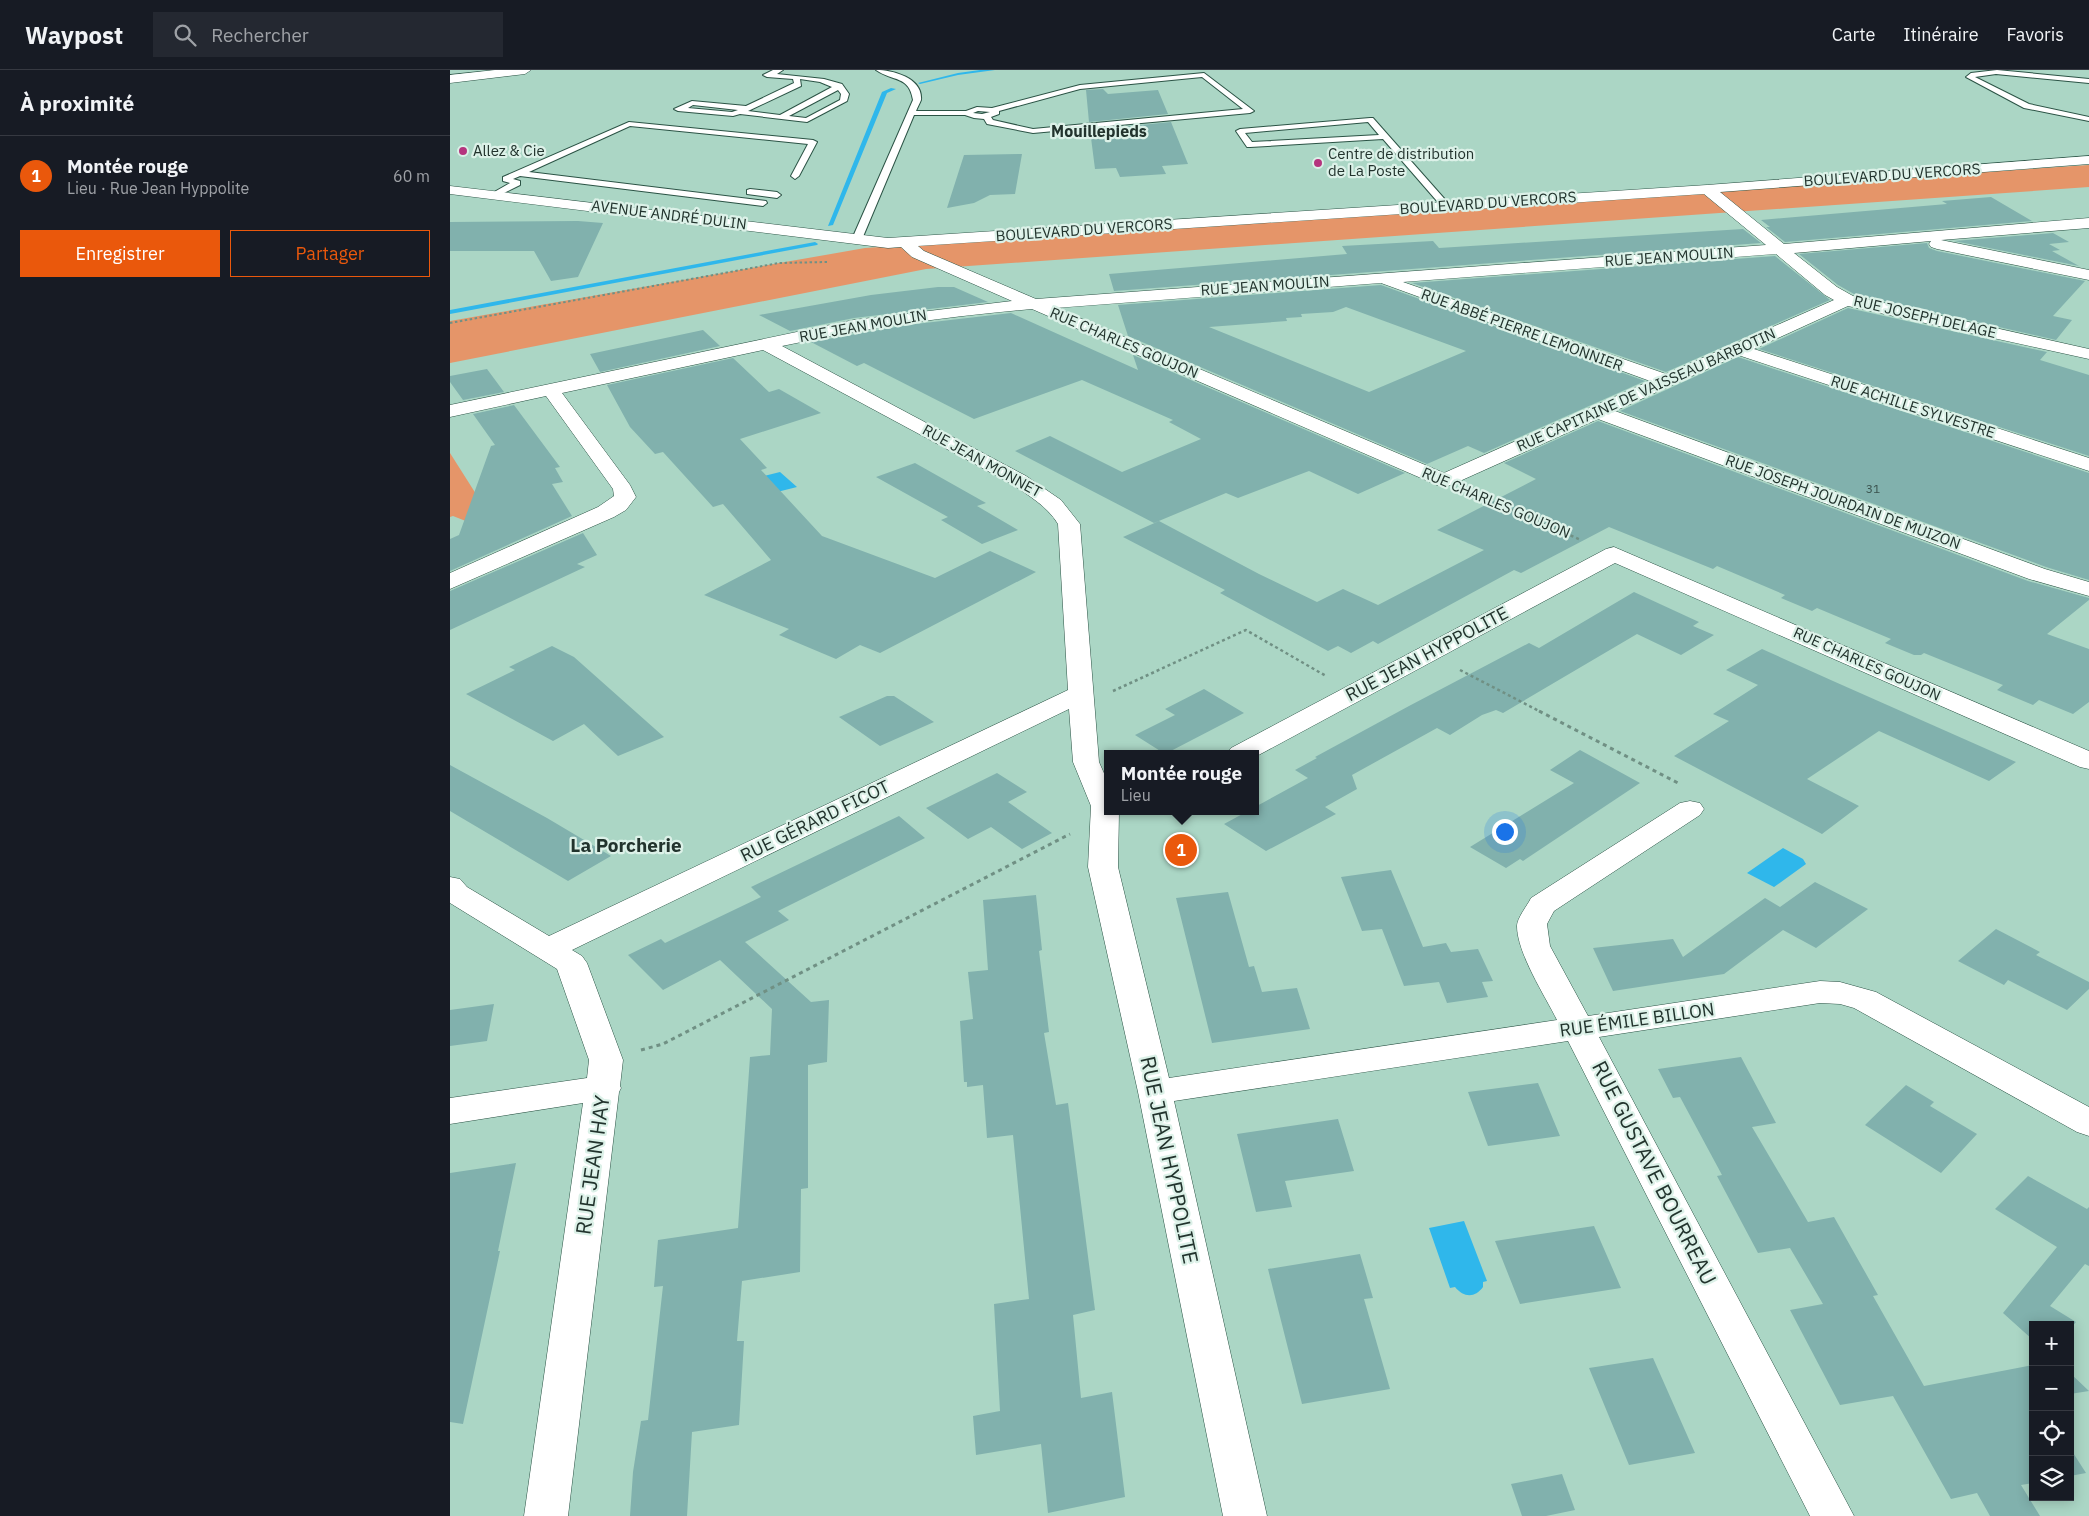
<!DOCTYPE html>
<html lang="fr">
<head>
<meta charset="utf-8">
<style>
  :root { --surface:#171b24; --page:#242831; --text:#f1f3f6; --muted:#9ea1a6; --line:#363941; --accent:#ea580c }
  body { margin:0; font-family:"IBM Plex Sans",sans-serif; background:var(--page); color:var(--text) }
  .controls { position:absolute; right:15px; bottom:15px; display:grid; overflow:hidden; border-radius:0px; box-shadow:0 2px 12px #0003 }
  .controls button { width:45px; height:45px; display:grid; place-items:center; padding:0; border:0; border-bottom:1px solid var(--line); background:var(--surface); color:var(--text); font:25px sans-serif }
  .you { position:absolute; left:1054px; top:761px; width:18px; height:18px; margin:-12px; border:4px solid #fff; border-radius:50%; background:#1a73e8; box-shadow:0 0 0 8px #1a73e833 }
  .badge { display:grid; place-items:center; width:32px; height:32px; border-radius:50%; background:var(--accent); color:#fff; font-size:16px; font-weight:700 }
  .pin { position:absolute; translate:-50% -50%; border:2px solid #fff; box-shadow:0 1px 5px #0006 }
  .popup { position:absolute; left:654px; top:680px; width:155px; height:65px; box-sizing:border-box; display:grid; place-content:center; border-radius:0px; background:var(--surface); filter:drop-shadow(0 1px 4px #0005); font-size:16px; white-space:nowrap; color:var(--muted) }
  .popup b { font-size:19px; color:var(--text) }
  .popup::after { content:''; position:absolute; left:50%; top:100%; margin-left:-10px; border:10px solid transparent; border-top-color:var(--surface) }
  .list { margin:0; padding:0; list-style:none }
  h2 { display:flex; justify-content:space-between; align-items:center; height:65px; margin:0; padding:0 20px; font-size:21px }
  h2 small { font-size:16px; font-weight:400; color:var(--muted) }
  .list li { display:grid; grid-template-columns:32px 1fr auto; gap:15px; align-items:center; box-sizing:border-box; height:80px; padding:0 20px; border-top:1px solid var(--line) }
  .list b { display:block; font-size:19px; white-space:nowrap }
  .list p { margin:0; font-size:16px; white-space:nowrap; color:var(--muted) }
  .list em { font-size:16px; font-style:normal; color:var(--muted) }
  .actions { display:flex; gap:10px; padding:15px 20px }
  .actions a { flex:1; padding:11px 0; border:1px solid var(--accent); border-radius:0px; text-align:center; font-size:18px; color:var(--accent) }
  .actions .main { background:var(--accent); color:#fff }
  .icon { flex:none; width:28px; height:28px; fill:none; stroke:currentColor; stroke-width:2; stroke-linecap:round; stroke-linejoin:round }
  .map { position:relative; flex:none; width:1639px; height:1446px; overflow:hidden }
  header { display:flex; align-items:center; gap:30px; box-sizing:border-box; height:70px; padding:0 25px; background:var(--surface); border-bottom:1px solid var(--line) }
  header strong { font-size:24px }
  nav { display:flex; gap:28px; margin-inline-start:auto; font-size:18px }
  .search { width:350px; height:45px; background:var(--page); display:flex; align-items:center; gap:12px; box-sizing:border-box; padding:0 18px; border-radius:0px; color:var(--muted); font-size:19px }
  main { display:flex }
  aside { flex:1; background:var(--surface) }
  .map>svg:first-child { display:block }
  .green { fill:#e59569 }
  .water { fill:#2fb7eb }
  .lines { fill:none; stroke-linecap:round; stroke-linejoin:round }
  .stream { fill:#2fb7eb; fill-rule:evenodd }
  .building { fill:#81b1ad; fill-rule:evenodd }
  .lane-casing { stroke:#2b5345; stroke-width:2 }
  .street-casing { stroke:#2b5345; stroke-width:1 }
  .path-far2 { stroke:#709084; stroke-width:2; stroke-dasharray:2.5 2.5; stroke-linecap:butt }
  .path-far1 { stroke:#709084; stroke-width:2.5; stroke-dasharray:3 3; stroke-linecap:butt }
  .path { stroke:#709084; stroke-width:3; stroke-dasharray:4 4; stroke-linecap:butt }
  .lane { fill:#fff; fill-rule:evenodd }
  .street { fill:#fff; fill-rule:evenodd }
  .poi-dot { fill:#b5347e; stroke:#dcf1e8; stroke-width:2 }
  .labels { text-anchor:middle; stroke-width:4.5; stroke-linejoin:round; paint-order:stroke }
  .far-number-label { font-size:12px; fill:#3a524d }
  .far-poi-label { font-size:15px; fill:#22332d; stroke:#dcf1e8; text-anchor:start }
  .far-street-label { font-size:15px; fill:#22332d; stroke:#dcf1e8 }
  .far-neighbourhood-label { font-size:16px; font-weight:bold; fill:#22332d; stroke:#dcf1e8 }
  .street-label { font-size:18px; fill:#22332d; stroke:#dcf1e8 }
  .neighbourhood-label { font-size:19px; font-weight:bold; fill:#22332d; stroke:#dcf1e8 }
  .near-street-label { font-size:21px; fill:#22332d; stroke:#dcf1e8 }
</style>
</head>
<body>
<header>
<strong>Waypost</strong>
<div class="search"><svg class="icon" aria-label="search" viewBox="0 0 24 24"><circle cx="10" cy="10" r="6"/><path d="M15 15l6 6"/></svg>Rechercher</div>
<nav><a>Carte</a><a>Itinéraire</a><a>Favoris</a></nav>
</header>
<main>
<aside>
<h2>À proximité<small></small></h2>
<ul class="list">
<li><span class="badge">1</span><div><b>Montée rouge</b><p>Lieu · Rue Jean Hyppolite</p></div><em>60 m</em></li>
</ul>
<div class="actions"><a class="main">Enregistrer</a><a>Partager</a></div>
</aside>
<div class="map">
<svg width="1639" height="1446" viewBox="0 0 1639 1446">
  <rect width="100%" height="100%" fill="#abd6c5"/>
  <path class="green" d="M 1639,95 L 1639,117 L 476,199 L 0,293 L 0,251 L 415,178 Z
    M 0,383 L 26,424 L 64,470 L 3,446 L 0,447 Z"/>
  <path class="water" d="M 330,402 L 347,417 L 327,422 L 310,407 Z
    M 1333,778 L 1353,789 L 1356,794 L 1324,817 L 1297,803 Z
    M 1014,1151 L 1037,1211 L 1033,1212 L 1033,1217 C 1025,1228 1014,1228 1005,1217 L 1000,1218 L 979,1158 Z"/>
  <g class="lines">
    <path class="stream" d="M 530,0 L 545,0 L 508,5 L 470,14 L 468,13 L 508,3 Z
      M 441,18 L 446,19 L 437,23 L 383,155 L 378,156 L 432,22 Z
      M 365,172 L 368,174 L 367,175 L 0,244 L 0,240 Z"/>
  </g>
  <path class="building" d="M 653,19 L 658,24 L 708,20 L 718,44 L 639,52 L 636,20 Z
    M 721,52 L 738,94 L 712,96 L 716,104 L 670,107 L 666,98 L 645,99 L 640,60 Z
    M 572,84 L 565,124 L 540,125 L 524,133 L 497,138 L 514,85 Z
    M 1541,127 L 1582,151 L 1335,172 L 1316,157 L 1320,157 L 1311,150 L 1497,134 L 1492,131 Z
    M 128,151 L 153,153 L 128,207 L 101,211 L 84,181 L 0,181 L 0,152 Z
    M 1293,159 L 1311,173 L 664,221 L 659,204 L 897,184 L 892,176 L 983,171 L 989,178 Z
    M 1603,163 L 1619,172 L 1599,174 L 1610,180 L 1602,181 L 1629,196 L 1504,171 Z
    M 1477,173 L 1479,178 L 1487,181 L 1635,211 L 1603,246 L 1622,250 L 1606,270 L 1404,224 L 1388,215 L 1349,184 Z
    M 1325,186 L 1380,230 L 1216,302 L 962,213 Z
    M 931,215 L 1195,311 L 1034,383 L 1018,376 L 977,394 L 678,266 L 668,235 ZM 896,237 L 1016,281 L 919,322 L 759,257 L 837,251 L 836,248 L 852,247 L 851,244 L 883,242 Z
    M 488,217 L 504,217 L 538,232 L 404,248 L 340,261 L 309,245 L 421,225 Z
    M 1398,238 L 1597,282 L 1590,290 L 1639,305 L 1639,386 L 1309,279 Z
    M 561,243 L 688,300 L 683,285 L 955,403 L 908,424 L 859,401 L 788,428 L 776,423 L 704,453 L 565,381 L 600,366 L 672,402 L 751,369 L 719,352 L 723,350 L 632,310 L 524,349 L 414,293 L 407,296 L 361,272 L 457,255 Z
    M 253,260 L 270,276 L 150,302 L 140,284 Z
    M 1288,287 L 1639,403 L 1639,510 L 1596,497 L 1170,341 Z
    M 283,288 L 319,322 L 329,319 L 371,343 L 290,369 L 317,398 L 311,400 L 372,466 L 485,508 L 540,481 L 586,502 L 430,583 L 410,575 L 386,589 L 329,565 L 339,559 L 254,525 L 321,490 L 273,434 L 263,437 L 213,382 L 205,384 L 180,357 L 157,315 Z
    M 37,299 L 54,322 L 13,330 L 0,312 L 0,306 Z
    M 64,335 L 110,397 L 105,398 L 113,412 L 102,414 L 122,446 L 0,501 L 0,469 L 9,465 L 41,376 L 45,375 L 23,344 Z
    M 1148,351 L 1578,511 L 1639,528 L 1639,530 L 1597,564 L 1639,579 L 1639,632 L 1623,644 L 1589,630 L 1583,635 L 1547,620 L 1553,615 L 1474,583 L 1471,585 L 1464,585 L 1435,573 L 1441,569 L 1367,538 L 1362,541 L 1331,528 L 1335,525 L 1267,496 L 1263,499 L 1159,457 L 1071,503 L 1064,500 L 928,574 L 923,571 L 901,583 L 888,576 L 878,581 L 770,523 L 775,520 L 673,467 L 709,451 L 809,504 L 867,532 L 893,519 L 928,535 L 1034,480 L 987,460 L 1086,409 L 1054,393 Z
    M 465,393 L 536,433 L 527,436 L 568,460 L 532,474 L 491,450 L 498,447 L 426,407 Z
    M 133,463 L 147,485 L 127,494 L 135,497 L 0,560 L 0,521 Z
    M 1184,522 L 1249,552 L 1243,556 L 1264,565 L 1231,585 L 1187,564 L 1053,643 L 1046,640 L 1032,645 L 1000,665 L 987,658 L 902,705 L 907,719 L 875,737 L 886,744 L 816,781 L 774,754 L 798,741 L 805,741 L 805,737 L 858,708 L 845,700 L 867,688 L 865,687 L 959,636 L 1079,573 L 1089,578 Z
    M 102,576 L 124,587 L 214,667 L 168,686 L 134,654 L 103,671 L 16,624 L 65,600 L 59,597 Z
    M 1312,579 L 1383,611 L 1566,692 L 1539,711 L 1429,661 L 1357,709 L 1409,736 L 1372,764 L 1224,686 L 1279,651 L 1263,644 L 1308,615 L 1276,600 Z
    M 754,619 L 794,643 L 715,684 L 685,665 L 725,645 L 715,639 Z
    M 437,626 L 444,626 L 484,652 L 430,676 L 389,647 Z
    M 1130,680 L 1190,713 L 1073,791 L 1070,789 L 1056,798 L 1020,777 L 1124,713 L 1100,700 Z
    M 0,695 L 97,748 L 161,786 L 118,811 L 0,741 Z
    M 547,703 L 577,722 L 558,732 L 602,763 L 572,779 L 541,757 L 518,769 L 476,738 Z
    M 449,746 L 475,768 L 328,841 L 339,850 L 295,872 L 361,932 L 379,930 L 377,992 L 358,995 L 358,1118 L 351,1119 L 350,1202 L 292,1211 L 287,1271 L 294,1271 L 289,1355 L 242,1362 L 237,1446 L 180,1446 L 183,1402 L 191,1351 L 198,1350 L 213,1216 L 204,1217 L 208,1170 L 288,1158 L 300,987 L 320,985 L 322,939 L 270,890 L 213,920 L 178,885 L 211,869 L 215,873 L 311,827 L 301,817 Z
    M 941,800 L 973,877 L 996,873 L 1001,882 L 1028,879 L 1043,911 L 1032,912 L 1038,927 L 997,933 L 989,912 L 954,916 L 932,859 L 912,861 L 891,807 Z
    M 1365,812 L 1418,839 L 1366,878 L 1333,860 L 1274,904 L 1163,921 L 1143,878 L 1223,869 L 1233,887 L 1315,828 L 1330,837 Z
    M 778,822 L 799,897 L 804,896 L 812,922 L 847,918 L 860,959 L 762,973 L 726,828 Z
    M 586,825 L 592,880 L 589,881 L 599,962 L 594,963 L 606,1035 L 618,1033 L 645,1240 L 623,1245 L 631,1328 L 662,1322 L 675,1427 L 598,1443 L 591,1374 L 526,1385 L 523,1346 L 550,1341 L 544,1234 L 579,1229 L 563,1065 L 537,1068 L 533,1015 L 517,1017 L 517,1012 L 514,1012 L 510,951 L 523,949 L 518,902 L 538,900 L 533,830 Z
    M 1546,859 L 1590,882 L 1586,885 L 1639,912 L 1639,919 L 1617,940 L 1558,910 L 1554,915 L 1508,891 Z
    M 44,934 L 37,971 L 0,976 L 0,940 Z
    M 1291,987 L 1326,1053 L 1302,1057 L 1358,1152 L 1384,1147 L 1428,1225 L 1423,1226 L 1474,1316 L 1583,1295 L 1583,1413 L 1571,1415 L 1590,1446 L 1540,1446 L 1527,1423 L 1501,1429 L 1443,1326 L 1390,1335 L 1340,1240 L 1373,1234 L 1340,1178 L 1308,1183 L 1267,1106 L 1272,1105 L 1230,1027 L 1223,1028 L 1208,999 Z
    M 1088,1013 L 1110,1066 L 1038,1076 L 1018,1022 Z
    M 1456,1015 L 1484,1032 L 1480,1036 L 1527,1064 L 1491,1103 L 1415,1055 Z
    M 888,1049 L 904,1101 L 835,1111 L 842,1137 L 806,1142 L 787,1064 Z
    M 66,1093 L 48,1181 L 50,1181 L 13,1354 L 0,1352 L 0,1103 Z
    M 1578,1106 L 1637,1139 L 1639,1137 L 1639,1196 L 1635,1194 L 1600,1236 L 1626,1252 L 1620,1259 L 1620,1255 L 1583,1255 L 1583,1270 L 1553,1243 L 1607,1177 L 1545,1139 Z
    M 1144,1156 L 1171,1218 L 1070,1234 L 1045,1171 Z
    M 910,1184 L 923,1228 L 914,1229 L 940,1319 L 852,1334 L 818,1199 Z
    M 1203,1288 L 1245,1383 L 1179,1395 L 1139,1298 Z
    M 1620,1303 L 1639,1321 L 1620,1324 Z
    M 1620,1378 L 1636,1403 L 1620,1406 Z
    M 1112,1404 L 1125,1440 L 1096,1446 L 1072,1446 L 1061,1414 Z"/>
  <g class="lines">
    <defs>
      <path id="lane" d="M 323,0 L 333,0 L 327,4 L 374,9 L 392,14 L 399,24 L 397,31 L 357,52 L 290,44 L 283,46 L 228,41 L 224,39 L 242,31 L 296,36 L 344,13 L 343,9 L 317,7 L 313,5 ZM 350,9 L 370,12 L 382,17 L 330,45 L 298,41 L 351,16 ZM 388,20 L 391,24 L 390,30 L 356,48 L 339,46 ZM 243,35 L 288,40 L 282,42 L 238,38 Z
        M 426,0 C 443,0 473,8 471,30 C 470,33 467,38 466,41 L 516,41 L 527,37 L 542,38 L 630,15 L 754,3 L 804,41 L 800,43 L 583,63 L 537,54 L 534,49 L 524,48 L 515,45 L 464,45 L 412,169 L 407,172 L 402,169 L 463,30 C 459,5 443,12 426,0 ZM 752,7 L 793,39 L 583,59 L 543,50 L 541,47 L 549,44 L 549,41 L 630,19 ZM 528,41 L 540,42 L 532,44 L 523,43 Z
        M 1547,0 L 1639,9 L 1639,13 L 1546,4 L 1525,7 L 1579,34 L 1639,47 L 1639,51 L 1574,38 L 1516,7 L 1521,3 Z
        M 920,48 L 923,48 L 999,134 L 999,138 L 993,138 L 933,69 L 800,77 L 797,77 L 786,61 L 790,59 ZM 918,52 L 929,65 L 802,72 L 795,63 Z
        M 179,52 L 363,70 L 367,72 L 349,106 L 345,109 L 341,106 L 358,74 L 180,56 L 79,102 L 316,131 L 317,133 L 313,136 L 70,106 L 63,109 L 70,111 L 70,115 L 46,127 L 39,125 L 60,113 L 53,111 L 53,107 Z
        M 300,119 L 327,122 L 331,125 L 327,128 L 297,124 L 297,120 Z"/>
      <path id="street" d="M 45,0 L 81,0 L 75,4 L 0,13 L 0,5 Z
        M 1639,86 L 1639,94 L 1270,122 L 1334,174 L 1639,148 L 1639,158 L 1491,170 L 1639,200 L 1639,210 L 1487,179 L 1481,177 L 1479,174 L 1481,171 L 1344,183 L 1387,217 L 1403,226 L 1639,279 L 1639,289 L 1398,236 L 1304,279 L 1639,388 L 1639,401 L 1288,285 L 1165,341 L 1595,499 L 1639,512 L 1639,526 L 1579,509 L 1148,349 L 1001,415 L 994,417 L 987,415 L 582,239 C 498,246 415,258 332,276 L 576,406 L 611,430 L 630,454 L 649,692 L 657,710 L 657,741 L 669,741 L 668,797 L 719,1008 L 1107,950 C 1095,926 1067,883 1067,856 C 1067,848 1077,836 1081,828 L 1230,733 L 1240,731 L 1250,733 L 1254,739 L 1250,745 L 1104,841 L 1097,854 L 1100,876 L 1138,946 L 1370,911 L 1390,912 L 1426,922 L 1639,1037 L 1639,1066 L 1627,1062 L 1404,938 L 1390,934 L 1370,933 L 1149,967 L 1404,1446 L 1360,1446 L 1118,971 L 724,1031 L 817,1446 L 773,1446 L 688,1022 L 638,797 L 641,736 L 623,692 L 619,639 L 122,880 L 132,886 L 137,893 L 173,990 L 170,1016 L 171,1018 L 169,1022 L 118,1446 L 74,1446 L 133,1033 L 0,1054 L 0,1028 L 137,1008 L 139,990 L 107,899 L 0,833 L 0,807 L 10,809 L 17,817 L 99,866 L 618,620 L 608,454 C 597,436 579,426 562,414 L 313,280 L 112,323 L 180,415 L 186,427 L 176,440 L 164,447 L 0,519 L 0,503 L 148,437 L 164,426 L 163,419 L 96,326 L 0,347 L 0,335 L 404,250 L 562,231 L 462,187 L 451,177 L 438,178 L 0,124 L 0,116 L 438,168 L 1257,115 ZM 1254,124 L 1316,175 L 586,229 L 474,181 L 468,176 ZM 1326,184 L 1375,225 L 1384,230 L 1216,304 L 953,212 ZM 931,213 L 1200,311 L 994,403 L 606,238 Z
        M 1164,477 L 1639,681 L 1639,699 L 1630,697 L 1165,493 L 805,687 L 805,684 L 777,684 L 781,678 L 1156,479 Z"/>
    </defs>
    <use href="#lane" class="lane-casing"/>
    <use href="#street" class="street-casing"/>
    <path class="path-far2" d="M 0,253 L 329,193 L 377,192"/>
    <path class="path-far1" d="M 1027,425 L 1131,470
      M 1010,600 L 1091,642
      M 663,621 L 796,560 L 876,606"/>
    <path class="path" d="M 1089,641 L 1228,713
      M 191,980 L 213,974 L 620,764"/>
    <use href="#lane" class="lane"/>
    <use href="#street" class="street"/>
  </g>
  <g class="poi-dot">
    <circle cx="13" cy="81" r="5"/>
    <circle cx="868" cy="93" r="5"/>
  </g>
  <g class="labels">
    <g class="far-number-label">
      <text x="1423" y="423">31</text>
    </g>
    <g class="far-poi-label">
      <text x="23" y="86">Allez &amp; Cie</text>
      <text x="878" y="89">Centre de distribution<tspan x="878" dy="17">de La Poste</tspan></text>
    </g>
    <g class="far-street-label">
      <text transform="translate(1442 105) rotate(-4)" y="5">BOULEVARD DU VERCORS</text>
      <text transform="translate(1038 133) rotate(-4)" y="5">BOULEVARD DU VERCORS</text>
      <text transform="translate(219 145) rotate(7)" y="5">AVENUE ANDRÉ DULIN</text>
      <text transform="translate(634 160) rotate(-4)" y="5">BOULEVARD DU VERCORS</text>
      <text transform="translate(1219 187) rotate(-4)" y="5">RUE JEAN MOULIN</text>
      <text transform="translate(815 216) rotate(-4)" y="5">RUE JEAN MOULIN</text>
      <text transform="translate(1475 247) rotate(13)" y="5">RUE JOSEPH DELAGE</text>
      <text transform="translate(413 256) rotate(-10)" y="5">RUE JEAN MOULIN</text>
      <text transform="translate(1072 260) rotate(20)" y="5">RUE ABBÉ PIERRE LEMONNIER</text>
      <text transform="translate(674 273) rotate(23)" y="5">RUE CHARLES GOUJON</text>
      <text transform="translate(1196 320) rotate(-24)" y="5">RUE CAPITAINE DE VAISSEAU BARBOTIN</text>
      <text transform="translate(1463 337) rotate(18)" y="5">RUE ACHILLE SYLVESTRE</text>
      <text transform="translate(532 391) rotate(29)" y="5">RUE JEAN MONNET</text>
      <text transform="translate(1393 432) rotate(20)" y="5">RUE JOSEPH JOURDAIN DE MUIZON</text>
      <text transform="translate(1046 433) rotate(23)" y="5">RUE CHARLES GOUJON</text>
      <text transform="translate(1417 594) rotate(24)" y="5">RUE CHARLES GOUJON</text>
    </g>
    <g class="far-neighbourhood-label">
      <text x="649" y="67">Mouillepieds</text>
    </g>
    <g class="street-label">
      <text transform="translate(977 584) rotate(-28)" y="6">RUE JEAN HYPPOLITE</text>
      <text transform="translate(365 751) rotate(-26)" y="6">RUE GÉRARD FICOT</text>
      <text transform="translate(1187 950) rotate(-8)" y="6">RUE ÉMILE BILLON</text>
    </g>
    <g class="neighbourhood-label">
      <text x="176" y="782">La Porcherie</text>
    </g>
    <g class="near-street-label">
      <text transform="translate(719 1090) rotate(78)" y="7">RUE JEAN HYPPOLITE</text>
      <text transform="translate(143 1095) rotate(-82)" y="7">RUE JEAN HAY</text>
      <text transform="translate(1204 1103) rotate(63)" y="7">RUE GUSTAVE BOURREAU</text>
    </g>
  </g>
</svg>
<div class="controls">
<button>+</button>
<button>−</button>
<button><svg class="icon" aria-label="locate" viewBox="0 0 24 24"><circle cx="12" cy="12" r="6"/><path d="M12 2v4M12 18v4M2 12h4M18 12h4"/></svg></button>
<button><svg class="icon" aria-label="layers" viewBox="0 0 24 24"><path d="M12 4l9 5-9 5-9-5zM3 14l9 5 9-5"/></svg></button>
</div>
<div class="you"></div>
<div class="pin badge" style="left:731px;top:780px">1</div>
<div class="popup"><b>Montée rouge</b>Lieu</div>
</div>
</main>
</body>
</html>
